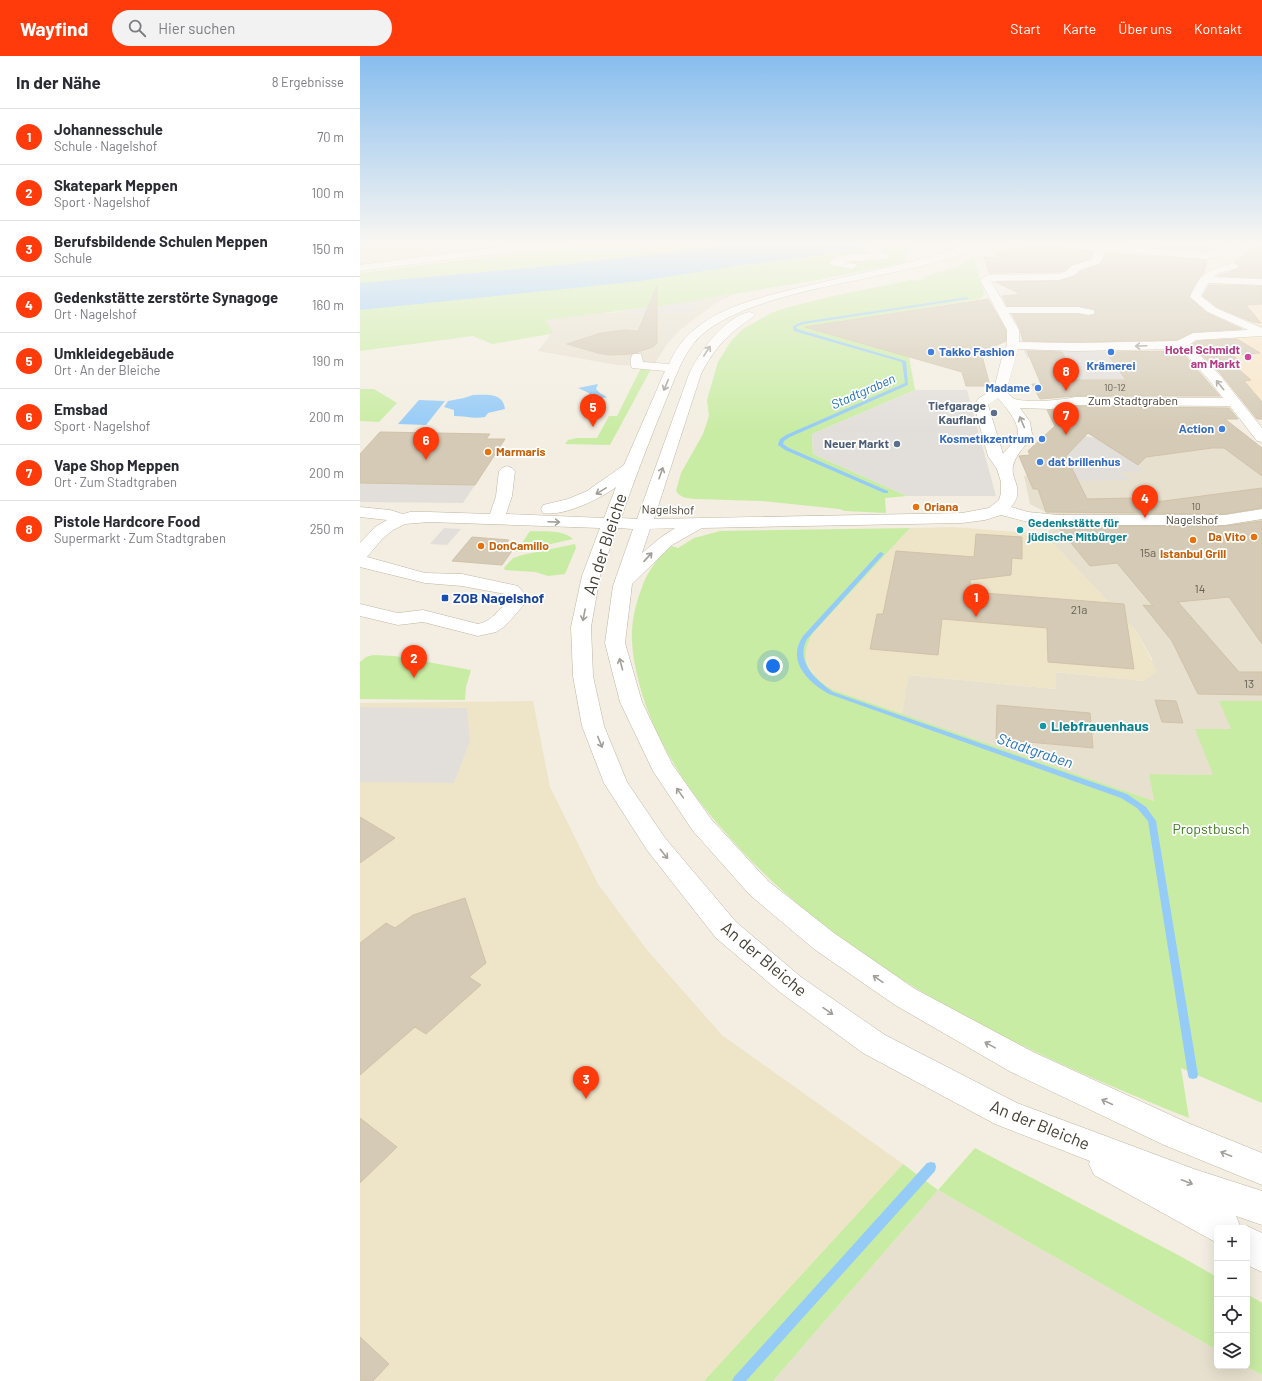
<!DOCTYPE html>
<html lang="de">
<head>
<meta charset="utf-8">
<style>
  :root { --surface:#fff; --page:#f2f2f3; --text:#2b2b33; --muted:#7c7c81; --line:#e1e1e2; --accent:#ff3a0b }
  body { margin:0; font-family:Barlow,sans-serif; background:var(--page); color:var(--text) }
  .controls { position:absolute; right:12px; bottom:12px; display:grid; overflow:hidden; border-radius:6px; box-shadow:0 4px 16px #0002 }
  .controls button { width:36px; height:36px; display:grid; place-items:center; padding:0; border:0; border-bottom:1px solid var(--line); background:var(--surface); color:var(--text); font:20px sans-serif }
  .you { position:absolute; left:413px; top:610px; width:14px; height:14px; margin:-10px; border:3px solid #fff; border-radius:50%; background:#1a73e8; box-shadow:0 0 0 6px #1a73e833 }
  .badge { display:grid; place-items:center; width:26px; height:26px; border-radius:50%; background:var(--accent); color:#fff; font-size:13px; font-weight:700 }
  .pin { position:absolute; translate:-50% -33px; filter:drop-shadow(0 1px 2px #0008) }
  .pin::after { content:''; position:absolute; top:21px; width:14px; height:12px; background:inherit; clip-path:polygon(0 0,100% 0,50% 100%) }
  .list { margin:0; padding:0; list-style:none }
  h2 { display:flex; justify-content:space-between; align-items:center; height:52px; margin:0; padding:0 16px; font-size:17px }
  h2 small { font-size:13px; font-weight:400; color:var(--muted) }
  .list li { display:grid; grid-template-columns:26px 1fr auto; gap:12px; align-items:center; box-sizing:border-box; height:56px; padding:0 16px; border-top:1px solid var(--line) }
  .list b { display:block; font-size:15px; white-space:nowrap }
  .list p { margin:0; font-size:13px; white-space:nowrap; color:var(--muted) }
  .list em { font-size:13px; font-style:normal; color:var(--muted) }
  .icon { flex:none; width:22px; height:22px; fill:none; stroke:currentColor; stroke-width:2; stroke-linecap:round; stroke-linejoin:round }
  .map { position:relative; flex:none; width:902px; height:1325px; overflow:hidden }
  header { display:flex; align-items:center; gap:24px; box-sizing:border-box; height:56px; padding:0 20px; background:var(--accent); color:#fff }
  header strong { font-size:19px }
  nav { display:flex; gap:22px; margin-inline-start:auto; font-size:14px }
  .search { width:280px; height:36px; background:var(--page); display:flex; align-items:center; gap:10px; box-sizing:border-box; padding:0 14px; border-radius:22px; color:var(--muted); font-size:15px }
  main { display:flex }
  aside { flex:1; background:var(--surface) }
  .map>svg:first-child { display:block }
  .residential { fill:#e7e0ce }
  .commercial { fill:#f8e6c8 }
  .education { fill:#eee5c9 }
  .green { fill:#c9eca4 }
  .parking { fill:#e2dfda }
  .water { fill:#95cbf7 }
  .lines { fill:none; stroke-linecap:round; stroke-linejoin:round }
  .stream { fill:#95cbf7; fill-rule:evenodd }
  .building { fill:#d4cab5; stroke:#d1c2a8 }
  .minor-casing { stroke:#beb6a3; stroke-width:1 }
  .minor { fill:#fff; fill-rule:evenodd }
  .oneway { stroke:#a29e98 }
  .shop-dot { fill:#3f7fe0; stroke:#fff; stroke-width:1.5 }
  .hotel-dot { fill:#d1479c; stroke:#fff; stroke-width:1.5 }
  .service-dot { fill:#5c6f8a; stroke:#fff; stroke-width:1.5 }
  .food-dot { fill:#e8710a; stroke:#fff; stroke-width:1.5 }
  .culture-dot { fill:#0f9aa8; stroke:#fff; stroke-width:1.5 }
  .transit-dot { fill:#1a4fb4; stroke:#fff; stroke-width:1.5 }
  .labels { text-anchor:middle; stroke-width:3.5; stroke-linejoin:round; paint-order:stroke }
  .far-number-label { font-size:10px; fill:#686052 }
  .far-hotel-label { font-size:12px; font-weight:bold; fill:#b23c85; stroke:#fff; text-anchor:end }
  .far-shop-label { font-size:12px; font-weight:bold; fill:#366cbe; stroke:#fff; text-anchor:end }
  .far-street-label { font-size:12px; fill:#443d31; stroke:#fff }
  .far-service-label { font-size:12px; font-weight:bold; fill:#4e5e75; stroke:#fff; text-anchor:end }
  .far-food-label { font-size:12px; font-weight:bold; fill:#c56008; stroke:#fff; text-anchor:start }
  .far-culture-label { font-size:12px; font-weight:bold; fill:#0d838f; stroke:#fff; text-anchor:start }
  .number-label { font-size:12px; fill:#686052 }
  .far-water-label { font-size:13px; font-style:italic; fill:#2173ba; stroke:#fff }
  .transit-label { font-size:14px; font-weight:bold; fill:#164399; stroke:#fff; text-anchor:start }
  .culture-label { font-size:14px; font-weight:bold; fill:#0d838f; stroke:#fff; text-anchor:start }
  .park-label { font-size:14px; fill:#3e7b1f; stroke:#fff }
  .water-label { font-size:15px; font-style:italic; fill:#2173ba; stroke:#fff }
  .near-street-label { font-size:17px; fill:#443d31; stroke:#fff }
</style>
</head>
<body>
<header>
<strong>Wayfind</strong>
<div class="search"><svg class="icon" aria-label="search" viewBox="0 0 24 24"><circle cx="10" cy="10" r="6"/><path d="M15 15l6 6"/></svg>Hier suchen</div>
<nav><a>Start</a><a>Karte</a><a>Über uns</a><a>Kontakt</a></nav>
</header>
<main>
<aside>
<h2>In der Nähe<small>8 Ergebnisse</small></h2>
<ul class="list">
<li><span class="badge">1</span><div><b>Johannesschule</b><p>Schule · Nagelshof</p></div><em>70 m</em></li>
<li><span class="badge">2</span><div><b>Skatepark Meppen</b><p>Sport · Nagelshof</p></div><em>100 m</em></li>
<li><span class="badge">3</span><div><b>Berufsbildende Schulen Meppen</b><p>Schule</p></div><em>150 m</em></li>
<li><span class="badge">4</span><div><b>Gedenkstätte zerstörte Synagoge</b><p>Ort · Nagelshof</p></div><em>160 m</em></li>
<li><span class="badge">5</span><div><b>Umkleidegebäude</b><p>Ort · An der Bleiche</p></div><em>190 m</em></li>
<li><span class="badge">6</span><div><b>Emsbad</b><p>Sport · Nagelshof</p></div><em>200 m</em></li>
<li><span class="badge">7</span><div><b>Vape Shop Meppen</b><p>Ort · Zum Stadtgraben</p></div><em>200 m</em></li>
<li><span class="badge">8</span><div><b>Pistole Hardcore Food</b><p>Supermarkt · Zum Stadtgraben</p></div><em>250 m</em></li>
</ul>
</aside>
<div class="map">
<svg width="902" height="1325" viewBox="0 0 902 1325">
  <rect width="100%" height="100%" fill="#f3eee1"/>
  <path class="residential" d="M 0,189 L 157,189 L 0,209 Z
    M 376,238 L 357,246 L 320,274 L 308,287 L 293,310 L 257,309 L 178,295 L 193,275 L 184,264 L 233,257 L 250,257 Z
    M 852,392 L 902,392 L 902,448 L 858,460 L 702,460 L 687,457 L 670,448 L 664,420 L 694,419 L 770,424 L 759,416 L 783,416 L 778,409 L 786,401 Z
    M 902,463 L 902,720 L 789,718 L 794,745 L 542,658 L 548,619 L 696,633 L 695,616 L 784,625 L 792,603 L 777,576 L 684,478 L 698,469 L 868,468 Z
    M 578,1134 L 857,1294 L 857,1310 L 885,1310 L 902,1319 L 902,1325 L 413,1325 Z"/>
  <path class="commercial" d="M 856,227 L 902,229 L 902,271 L 898,271 L 893,266 L 888,266 L 866,256 L 849,247 L 851,246 L 845,243 Z
    M 898,280 L 902,282 L 902,365 L 869,326 L 850,307 L 854,286 L 849,283 Z"/>
  <path class="education" d="M 592,471 L 684,478 L 777,576 L 797,615 L 784,625 L 696,616 L 696,633 L 549,619 L 542,658 L 473,634 L 456,622 L 448,609 L 445,598 L 446,589 L 453,577 L 550,472 Z
    M 173,645 L 190,731 L 238,828 L 287,894 L 362,979 L 543,1108 L 344,1325 L 0,1325 L 0,647 Z"/>
  <path class="green" d="M 223,189 L 374,189 L 200,209 L 0,227 L 0,217 Z
    M 522,189 L 552,189 L 545,196 L 547,206 L 457,224 L 308,249 L 185,264 L 193,275 L 191,278 L 132,288 L 113,280 L 0,295 L 0,254 L 448,201 Z
    M 614,201 L 624,237 L 623,241 L 619,243 L 446,271 L 549,300 L 555,334 L 452,378 L 453,398 L 547,440 L 525,442 L 526,457 L 485,455 L 479,453 L 401,445 L 335,443 C 327,442 320,442 316,435 L 321,417 L 343,378 L 349,360 L 347,344 L 358,306 L 371,285 L 383,273 L 411,257 L 429,251 L 473,240 L 552,224 L 555,225 L 565,223 L 563,221 L 600,210 Z
    M 281,312 L 291,313 L 250,389 L 205,388 L 208,384 L 217,382 L 237,382 L 249,360 L 257,360 Z
    M 0,333 L 14,333 L 37,347 L 19,366 L 0,365 Z
    M 550,472 L 453,577 C 437,604 449,619 473,634 L 794,745 L 789,718 L 853,719 L 835,673 L 871,673 L 859,645 L 902,645 L 902,1047 L 821,1012 L 829,1062 C 662,995 483,914 364,775 C 332,739 307,703 289,658 C 281,637 273,608 272,585 C 271,569 275,549 281,534 C 286,517 298,503 308,489 L 318,492 L 334,482 L 360,475 Z
    M 170,475 C 183,476 203,473 213,483 L 156,496 Z
    M 215,488 L 216,492 L 205,518 L 188,520 L 175,516 L 145,514 L 144,512 L 153,502 L 162,499 Z
    M 13,599 L 35,600 L 111,614 L 106,631 L 105,644 L 0,643 L 0,606 L 6,601 Z
    M 615,1092 L 820,1200 L 857,1221 L 857,1294 L 578,1134 L 413,1325 L 344,1325 L 543,1108 L 578,1134 Z
    M 887,1238 L 902,1247 L 902,1319 L 885,1310 L 887,1310 Z"/>
  <path class="parking" d="M 328,246 L 336,253 L 333,257 L 270,258 L 271,254 Z
    M 663,293 L 744,294 L 753,306 L 781,306 L 808,324 L 717,324 L 671,302 L 667,302 Z
    M 555,334 L 607,334 L 636,440 L 547,440 L 453,398 L 452,378 Z
    M 725,380 L 740,383 L 778,409 L 784,416 L 760,416 L 771,424 L 701,425 L 710,409 L 706,400 Z
    M 0,427 L 115,429 L 103,447 L 0,446 Z
    M 84,472 L 101,473 L 87,489 L 70,488 Z
    M 0,651 L 107,652 L 110,685 L 94,727 L 0,726 Z"/>
  <path class="water" d="M 374,189 L 522,189 L 448,201 L 382,209 L 280,225 L 0,254 L 0,227 L 200,209 Z
    M 238,328 L 236,333 L 240,337 L 247,341 L 229,345 L 229,337 L 218,332 Z
    M 113,339 C 126,339 143,336 145,353 L 128,357 L 125,361 C 114,363 105,360 94,360 L 94,354 L 84,351 L 88,345 L 104,342 Z
    M 59,344 L 85,345 L 66,369 L 38,368 Z"/>
  <g class="lines">
    <path class="stream" d="M 607,241 L 608,243 L 443,268 L 436,271 L 437,273 L 546,305 L 548,329 L 430,381 L 424,385 L 423,388 L 429,392 L 528,435 L 528,437 L 524,437 L 425,394 L 418,389 L 418,388 L 420,383 L 426,379 L 545,327 L 542,306 L 434,275 L 433,270 L 442,266 Z
      M 521,496 L 524,498 L 523,499 L 447,583 C 435,606 456,624 473,636 L 767,738 L 786,751 L 796,765 L 838,1019 L 837,1022 L 833,1023 L 829,1022 L 828,1019 L 788,765 L 777,752 L 761,742 L 469,638 C 448,626 426,605 443,580 L 519,497 Z
      M 571,1106 L 575,1107 L 576,1111 L 575,1115 L 386,1325 L 372,1325 L 374,1321 L 567,1107 Z"/>
  </g>
  <path class="building" d="M 666,189 L 701,189 L 706,194 L 734,195 L 730,203 L 711,209 L 706,214 L 698,216 L 629,217 L 624,201 L 639,202 L 637,196 L 655,196 L 653,192 L 667,192 Z
    M 773,189 L 849,189 L 848,195 L 846,195 Z
    M 899,189 L 902,189 L 902,222 L 857,220 L 878,213 L 880,210 L 874,206 Z
    M 747,197 L 847,204 L 844,217 L 837,225 L 829,241 L 847,257 L 882,273 L 833,276 L 817,284 L 715,286 L 663,285 L 660,273 L 652,258 L 718,258 L 729,260 L 734,259 L 736,256 L 733,253 L 718,250 L 647,250 L 642,240 L 660,238 L 636,226 L 699,225 L 715,220 L 720,215 L 739,209 Z
    M 849,229 L 902,230 L 902,248 L 886,249 L 901,267 L 893,266 L 857,251 L 843,240 Z
    M 297,230 L 297,287 L 293,291 L 272,298 L 249,299 L 238,297 L 207,288 L 241,277 L 264,274 L 278,275 Z
    M 628,243 L 646,274 L 646,285 L 621,296 L 630,330 L 606,330 L 602,316 L 445,271 Z
    M 877,283 L 900,297 L 871,299 L 881,305 L 872,306 L 880,312 L 877,312 L 891,324 L 884,325 L 902,346 L 902,363 L 897,363 L 860,317 L 831,289 L 837,285 Z
    M 667,295 L 702,296 L 717,324 L 766,324 L 746,296 L 818,295 L 822,296 L 860,340 L 715,340 L 680,343 L 672,328 L 681,328 Z
    M 715,350 L 869,352 L 878,363 L 865,363 L 902,392 L 902,420 L 864,392 L 852,392 L 786,401 L 778,409 L 728,377 L 706,400 L 727,443 L 775,442 L 776,445 L 804,445 L 902,432 L 902,452 L 865,458 L 686,456 L 678,433 L 673,433 L 659,400 L 670,399 L 668,395 L 695,370 L 687,354 Z
    M 20,376 L 130,378 L 126,383 L 145,383 L 115,429 L 0,427 L 0,398 Z
    M 902,465 L 902,588 L 869,541 L 818,546 L 879,616 L 902,616 L 902,639 L 838,638 L 812,585 L 783,549 L 793,550 L 757,507 L 730,510 L 697,470 L 865,470 Z
    M 616,478 L 662,481 L 662,503 L 652,502 L 651,519 L 610,524 L 611,536 L 764,548 L 774,613 L 688,606 L 687,572 L 582,563 L 578,599 L 510,593 L 517,558 L 523,558 L 536,495 L 614,501 Z
    M 112,481 L 149,484 L 146,487 L 157,488 L 142,509 L 92,505 Z
    M 795,644 L 816,645 L 823,667 L 802,666 Z
    M 637,649 L 730,657 L 733,692 L 636,683 Z
    M 0,761 L 35,782 L 0,807 Z
    M 105,842 L 126,907 L 109,921 L 121,929 L 66,978 L 55,971 L 0,1019 L 0,887 L 26,867 L 35,872 L 53,859 Z
    M 0,1062 L 37,1091 L 0,1127 Z
    M 0,1281 L 29,1308 L 13,1325 L 0,1325 Z"/>
  <g class="lines">
    <defs>
      <path id="minor" d="M 154,189 L 184,189 L 180,192 L 0,215 L 0,209 Z
        M 512,189 L 528,199 L 529,201 L 528,203 L 484,206 L 496,208 L 497,210 L 492,213 L 470,209 L 469,207 C 478,196 499,197 512,198 L 501,190 Z
        M 601,189 L 613,189 C 600,203 545,214 525,218 C 473,230 368,245 334,287 C 321,303 314,325 306,344 C 290,383 275,422 261,462 L 277,463 L 329,318 C 340,296 363,262 389,256 L 393,257 L 395,259 L 393,261 C 368,278 355,291 341,318 L 294,463 L 602,457 L 629,452 L 639,444 L 641,437 L 641,426 L 637,413 L 628,400 L 614,349 L 619,342 L 634,333 L 641,305 L 647,289 L 647,274 L 620,224 L 628,219 L 698,218 L 707,215 L 711,210 L 731,204 L 736,194 L 706,192 L 702,189 L 749,189 L 846,197 C 859,195 865,189 878,189 L 862,200 L 846,203 L 746,195 L 739,208 L 719,214 L 715,219 L 699,224 L 631,225 L 646,251 L 718,251 L 733,254 L 735,256 L 733,258 L 729,259 L 718,257 L 649,257 L 659,274 L 659,286 L 715,287 L 817,285 L 833,277 L 888,274 L 848,256 L 830,241 C 842,215 847,214 874,207 L 879,210 L 878,212 L 858,217 L 854,221 L 902,223 L 902,229 L 848,227 L 841,240 L 856,252 L 902,272 L 902,280 L 836,284 L 829,289 L 859,318 L 902,372 L 902,386 L 897,385 L 870,350 L 715,349 L 691,353 L 660,352 L 670,366 L 672,378 C 667,390 656,397 653,410 C 650,424 666,433 651,451 L 668,456 L 698,459 L 865,459 L 902,453 L 902,463 L 865,469 L 698,469 L 668,466 L 641,459 L 625,464 L 602,467 L 342,472 L 312,489 L 272,528 L 265,587 L 282,646 L 312,708 L 351,763 L 408,825 L 474,877 L 555,933 L 673,996 L 828,1067 L 902,1097 L 902,1129 L 804,1089 L 651,1016 L 535,949 L 454,893 L 390,839 L 333,775 L 293,715 L 260,646 L 245,587 L 253,530 L 273,473 L 257,472 L 240,520 L 231,571 L 233,620 L 244,670 L 267,726 L 305,782 L 376,866 L 441,921 L 525,979 L 657,1047 L 834,1113 L 902,1135 L 902,1169 L 876,1160 L 881,1172 L 857,1172 L 857,1187 L 734,1119 L 729,1108 L 730,1105 L 635,1068 L 503,997 L 421,937 L 356,882 L 287,794 L 244,727 L 222,670 L 213,620 L 211,571 L 222,520 L 240,472 L 69,466 L 45,468 L 33,474 L 22,483 L 7,501 L 65,517 L 102,518 L 158,530 L 169,543 L 145,570 L 136,576 L 118,580 L 63,566 L 38,569 L 0,560 L 0,548 L 38,557 L 63,554 L 118,568 C 131,566 141,552 149,543 L 145,538 L 102,530 L 65,527 L 0,511 L 0,487 L 15,471 L 27,464 L 0,461 L 0,451 L 30,454 L 43,458 L 50,456 L 69,456 L 130,458 L 136,440 L 139,415 L 142,412 L 147,410 L 152,412 L 155,415 L 152,440 L 146,458 L 244,462 L 256,431 C 240,443 203,461 183,457 L 181,453 L 183,449 L 208,443 L 227,435 L 264,409 L 305,315 L 272,312 C 270,308 270,302 273,298 L 281,298 L 283,306 L 309,308 C 330,258 386,245 434,233 C 462,226 491,220 519,213 C 547,207 575,202 601,189 ZM 658,293 L 715,295 L 818,293 L 823,295 L 849,324 L 863,342 L 715,341 C 704,344 662,348 653,342 C 650,340 649,337 646,336 ZM 638,342 C 645,350 662,369 657,381 C 654,387 647,392 643,398 L 628,349 ZM 315,472 L 300,482 L 282,497 L 290,473 Z
        M 887,1170 L 902,1177 L 902,1216 L 887,1209 L 887,1172 L 882,1172 Z"/>
    </defs>
    <use href="#minor" class="minor-casing"/>
    <use href="#minor" class="minor"/>
  </g>
  <defs><path id="oneway-shaft" d="M-6 0H5M1.5-3L5.5 0L1.5 3" fill="none" stroke-width="1.6" stroke-linecap="round" stroke-linejoin="round"/></defs>
  <g class="oneway">
    <use href="#oneway-shaft" transform="translate(781 290) rotate(178)"/>
    <use href="#oneway-shaft" transform="translate(347 295) rotate(-57)"/>
    <use href="#oneway-shaft" transform="translate(306 329) rotate(113)"/>
    <use href="#oneway-shaft" transform="translate(860 329) rotate(-129)"/>
    <use href="#oneway-shaft" transform="translate(662 366) rotate(-113)"/>
    <use href="#oneway-shaft" transform="translate(301 417) rotate(-71)"/>
    <use href="#oneway-shaft" transform="translate(241 435) rotate(149)"/>
    <use href="#oneway-shaft" transform="translate(194 466) rotate(2)"/>
    <use href="#oneway-shaft" transform="translate(288 501) rotate(-47)"/>
    <use href="#oneway-shaft" transform="translate(224 559) rotate(101)"/>
    <use href="#oneway-shaft" transform="translate(261 608) rotate(-105)"/>
    <use href="#oneway-shaft" transform="translate(240 686) rotate(68)"/>
    <use href="#oneway-shaft" transform="translate(320 737) rotate(-125)"/>
    <use href="#oneway-shaft" transform="translate(304 798) rotate(51)"/>
    <use href="#oneway-shaft" transform="translate(518 923) rotate(-145)"/>
    <use href="#oneway-shaft" transform="translate(468 955) rotate(35)"/>
    <use href="#oneway-shaft" transform="translate(630 989) rotate(-151)"/>
    <use href="#oneway-shaft" transform="translate(747 1046) rotate(-155)"/>
    <use href="#oneway-shaft" transform="translate(866 1098) rotate(-158)"/>
    <use href="#oneway-shaft" transform="translate(827 1126) rotate(21)"/>
  </g>
  <linearGradient id="sky" x2="0" y2="1"><stop stop-color="#87bdee"/><stop offset="0.5" stop-color="#faf7f2"/><stop offset="1" stop-color="#faf7f2" stop-opacity="0"/></linearGradient>
  <rect width="902" height="375" fill="url(#sky)"/>
  <g class="shop-dot">
    <circle cx="571" cy="296" r="4"/>
    <circle cx="751" cy="296" r="4"/>
    <circle cx="678" cy="332" r="4"/>
    <circle cx="862" cy="373" r="4"/>
    <circle cx="682" cy="383" r="4"/>
    <circle cx="680" cy="406" r="4"/>
  </g>
  <circle class="hotel-dot" cx="888" cy="301" r="4"/>
  <g class="service-dot">
    <circle cx="634" cy="357" r="4"/>
    <circle cx="537" cy="388" r="4"/>
  </g>
  <g class="food-dot">
    <circle cx="128" cy="396" r="4"/>
    <circle cx="556" cy="451" r="4"/>
    <circle cx="894" cy="481" r="4"/>
    <circle cx="833" cy="484" r="4"/>
    <circle cx="121" cy="490" r="4"/>
  </g>
  <g class="culture-dot">
    <circle cx="660" cy="474" r="4"/>
    <circle cx="683" cy="670" r="4"/>
  </g>
  <rect class="transit-dot" x="81" y="538" width="8" height="8" rx="2"/>
  <g class="labels">
    <g class="far-number-label">
      <text x="755" y="335">10-12</text>
      <text x="836" y="454">10</text>
    </g>
    <g class="far-hotel-label">
      <text x="880" y="298">Hotel Schmidt<tspan x="880" dy="14">am Markt</tspan></text>
    </g>
    <g class="far-shop-label">
      <text x="579" y="300" text-anchor="start">Takko Fashion</text>
      <text x="751" y="314" text-anchor="middle">Krämerei</text>
      <text x="670" y="336">Madame</text>
      <text x="854" y="377">Action</text>
      <text x="674" y="387">Kosmetikzentrum</text>
      <text x="688" y="410" text-anchor="start">dat brillenhus</text>
    </g>
    <g class="far-street-label">
      <text x="773" y="349">Zum Stadtgraben</text>
      <text transform="translate(308 454) rotate(1)" y="4">Nagelshof</text>
      <text x="832" y="468">Nagelshof</text>
    </g>
    <g class="far-service-label">
      <text x="626" y="354">Tiefgarage<tspan x="626" dy="14">Kaufland</tspan></text>
      <text x="529" y="392">Neuer Markt</text>
    </g>
    <g class="far-food-label">
      <text x="136" y="400">Marmaris</text>
      <text x="564" y="455">Oriana</text>
      <text x="886" y="485" text-anchor="end">Da Vito</text>
      <text x="129" y="494">DonCamillo</text>
      <text x="833" y="502" text-anchor="middle">Istanbul Grill</text>
    </g>
    <g class="far-culture-label">
      <text x="668" y="471">Gedenkstätte für<tspan x="668" dy="14">jüdische Mitbürger</tspan></text>
    </g>
    <g class="number-label">
      <text x="788" y="501">15a</text>
      <text x="840" y="537">14</text>
      <text x="719" y="558">21a</text>
      <text x="889" y="632">13</text>
    </g>
    <g class="far-water-label">
      <text transform="translate(503 335) rotate(-24)" y="5">Stadtgraben</text>
    </g>
    <g class="transit-label">
      <text x="93" y="547">ZOB Nagelshof</text>
    </g>
    <g class="culture-label">
      <text x="691" y="675">Liebfrauenhaus</text>
    </g>
    <g class="park-label">
      <text x="851" y="778">Propstbusch</text>
    </g>
    <g class="water-label">
      <text transform="translate(675 695) rotate(19)" y="5">Stadtgraben</text>
    </g>
    <g class="near-street-label">
      <text transform="translate(245 488) rotate(-72)" y="6">An der Bleiche</text>
      <text transform="translate(404 903) rotate(40)" y="6">An der Bleiche</text>
      <text transform="translate(680 1069) rotate(22)" y="6">An der Bleiche</text>
    </g>
  </g>
</svg>
<div class="controls">
<button>+</button>
<button>−</button>
<button><svg class="icon" aria-label="locate" viewBox="0 0 24 24"><circle cx="12" cy="12" r="6"/><path d="M12 2v4M12 18v4M2 12h4M18 12h4"/></svg></button>
<button><svg class="icon" aria-label="layers" viewBox="0 0 24 24"><path d="M12 4l9 5-9 5-9-5zM3 14l9 5 9-5"/></svg></button>
</div>
<div class="you"></div>
<div class="pin badge" style="left:616px;top:561px">1</div>
<div class="pin badge" style="left:54px;top:622px">2</div>
<div class="pin badge" style="left:226px;top:1043px">3</div>
<div class="pin badge" style="left:785px;top:462px">4</div>
<div class="pin badge" style="left:233px;top:371px">5</div>
<div class="pin badge" style="left:66px;top:404px">6</div>
<div class="pin badge" style="left:706px;top:379px">7</div>
<div class="pin badge" style="left:706px;top:335px">8</div>
</div>
</main>
</body>
</html>
